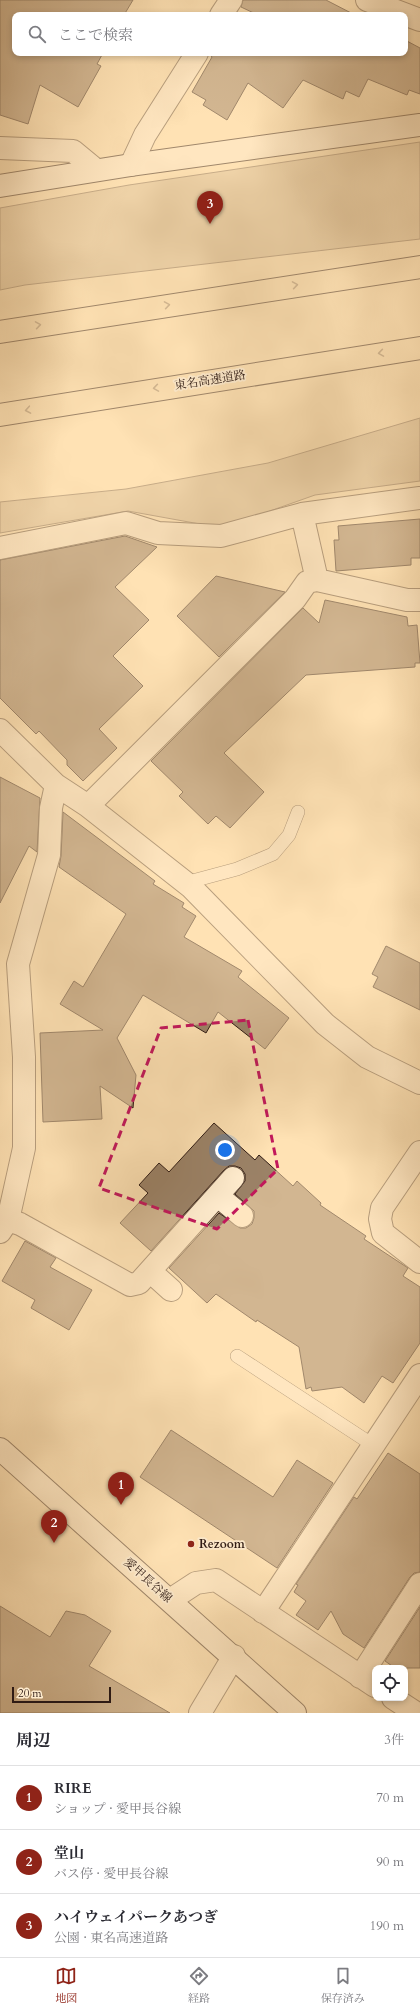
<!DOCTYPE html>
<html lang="ja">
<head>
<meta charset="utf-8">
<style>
  :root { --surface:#fff; --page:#f7f7f7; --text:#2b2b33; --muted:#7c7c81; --line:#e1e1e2; --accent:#8f2418 }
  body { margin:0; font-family:Cardo,"Noto Serif JP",serif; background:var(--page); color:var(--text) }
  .controls { position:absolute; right:12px; bottom:12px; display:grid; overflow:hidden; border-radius:8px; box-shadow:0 2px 6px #0003 }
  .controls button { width:36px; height:36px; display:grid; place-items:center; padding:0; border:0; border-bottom:1px solid var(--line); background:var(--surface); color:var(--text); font:20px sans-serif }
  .scale { position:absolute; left:12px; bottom:10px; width:99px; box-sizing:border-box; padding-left:4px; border:2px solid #2f1b14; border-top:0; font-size:11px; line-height:14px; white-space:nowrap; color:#2f1b14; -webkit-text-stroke:3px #ffecce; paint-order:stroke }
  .you { position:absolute; left:225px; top:1150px; width:14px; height:14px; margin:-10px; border:3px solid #fff; border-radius:50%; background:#1a73e8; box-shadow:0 0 0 6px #1a73e833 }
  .badge { display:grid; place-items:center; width:26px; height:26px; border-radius:50%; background:var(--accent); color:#fff; font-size:13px; font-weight:700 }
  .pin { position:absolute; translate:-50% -33px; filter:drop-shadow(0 1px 2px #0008) }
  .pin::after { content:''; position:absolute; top:21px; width:14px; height:12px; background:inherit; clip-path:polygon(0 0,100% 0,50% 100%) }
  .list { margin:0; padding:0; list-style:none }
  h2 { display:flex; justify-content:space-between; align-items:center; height:52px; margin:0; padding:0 16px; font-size:17px }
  h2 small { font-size:13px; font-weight:400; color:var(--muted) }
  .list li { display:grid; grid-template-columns:26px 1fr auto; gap:12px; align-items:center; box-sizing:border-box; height:64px; padding:0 16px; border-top:1px solid var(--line) }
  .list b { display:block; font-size:15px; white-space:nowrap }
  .list p { margin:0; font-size:13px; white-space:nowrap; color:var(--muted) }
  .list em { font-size:13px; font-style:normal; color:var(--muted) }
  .icon { flex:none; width:22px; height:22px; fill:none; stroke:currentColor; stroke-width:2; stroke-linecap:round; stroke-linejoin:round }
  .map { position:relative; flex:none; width:420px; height:1713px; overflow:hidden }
  .search { position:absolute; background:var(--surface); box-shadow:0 2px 6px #0003; left:12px; right:12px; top:12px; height:44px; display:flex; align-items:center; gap:10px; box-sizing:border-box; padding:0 14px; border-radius:8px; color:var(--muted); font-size:15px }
  .sheet { height:244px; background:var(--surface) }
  nav { display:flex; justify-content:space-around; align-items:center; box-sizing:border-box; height:56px; border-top:1px solid var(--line); background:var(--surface); font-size:11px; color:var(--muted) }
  nav a { display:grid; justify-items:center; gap:2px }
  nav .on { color:var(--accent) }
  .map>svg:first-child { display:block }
  .green { fill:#dcc099; stroke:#866e56 }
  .building { fill:#9b8267; stroke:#2f1b14 }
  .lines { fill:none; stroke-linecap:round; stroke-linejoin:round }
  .lane-casing { stroke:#634d3c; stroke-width:14 }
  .street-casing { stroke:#634d3c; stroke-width:24 }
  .secondary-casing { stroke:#2f1b14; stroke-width:24 }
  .highway-casing { stroke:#2f1b14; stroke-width:24 }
  .lane { stroke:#ffecce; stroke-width:13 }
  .street { stroke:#ffecce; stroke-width:22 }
  .secondary { stroke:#ffecce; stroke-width:22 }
  .highway { stroke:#ffe2b4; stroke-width:22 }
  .oneway { stroke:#a1886c }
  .marked { fill:none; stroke:#c2185b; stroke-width:3; stroke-dasharray:8 5; stroke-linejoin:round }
  .poi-dot { fill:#8f2418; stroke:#ffecce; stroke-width:1.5 }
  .labels { text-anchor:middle; stroke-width:3.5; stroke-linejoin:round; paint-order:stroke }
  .street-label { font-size:12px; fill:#2f1b14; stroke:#ffecce }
  .poi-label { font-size:12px; font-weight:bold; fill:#2f1b14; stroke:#ffecce; text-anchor:start }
</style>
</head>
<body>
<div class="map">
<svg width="420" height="1713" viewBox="0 0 420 1713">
  <rect width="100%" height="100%" fill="#ffe2b4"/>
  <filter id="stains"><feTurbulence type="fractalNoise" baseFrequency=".005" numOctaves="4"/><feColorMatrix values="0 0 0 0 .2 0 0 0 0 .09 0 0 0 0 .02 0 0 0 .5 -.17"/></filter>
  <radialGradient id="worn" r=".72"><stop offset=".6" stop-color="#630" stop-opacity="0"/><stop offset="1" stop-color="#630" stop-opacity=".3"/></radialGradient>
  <path class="green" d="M 420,142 L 420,239 L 25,285 L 0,290 L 0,208 L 129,185 Z
    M 420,418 L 420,481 L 315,495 L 222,528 L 128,511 L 0,533 L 0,502 L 126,489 L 268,463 Z"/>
  <path class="building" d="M 0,0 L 133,0 L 124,15 L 15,15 L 15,53 L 103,53 L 97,64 L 101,66 L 78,107 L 40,85 L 28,124 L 0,115 Z
    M 243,0 L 326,0 L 355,15 L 258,15 L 241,7 Z
    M 405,40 L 420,48 L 420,94 L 409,90 L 407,95 L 368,79 L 359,97 L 346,91 L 343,99 L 303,80 L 283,108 L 248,83 L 227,120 L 203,105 L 206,100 L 192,92 L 212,57 L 209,53 L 405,53 Z
    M 420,519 L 420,558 L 411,558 L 411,565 L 336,571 L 334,540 L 339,540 L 338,526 Z
    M 125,536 L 157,547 L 115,587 L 149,620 L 113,656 L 143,686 L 99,729 L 117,748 L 83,781 L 67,765 L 67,760 L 39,731 L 36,734 L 0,698 L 0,560 Z
    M 216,576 L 285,592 L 219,657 L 177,616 Z
    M 325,600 L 407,617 L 408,626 L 417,625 L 420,663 L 415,663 L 415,667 L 306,675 L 224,753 L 264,792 L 230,828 L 216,816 L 208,824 L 179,796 L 183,792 L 151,761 L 303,608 L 319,623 Z
    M 0,777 L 40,798 L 37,852 L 29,846 L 0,903 Z
    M 63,812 L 155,881 L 153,884 L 184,903 L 182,907 L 196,916 L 184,937 L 242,971 L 238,977 L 289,1018 L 265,1049 L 218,1012 L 206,1033 L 143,995 L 117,1038 L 136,1075 L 133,1108 L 100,1086 L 102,1119 L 43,1122 L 40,1033 L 103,1030 L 60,1004 L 74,981 L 83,987 L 126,914 L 59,867 L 61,856 Z
    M 386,946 L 420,963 L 420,1010 L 373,987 L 378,977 L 372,974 Z
    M 214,1123 L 255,1160 L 259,1155 L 293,1186 L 297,1181 L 321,1203 L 320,1205 L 366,1236 L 364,1239 L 408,1268 L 403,1276 L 420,1287 L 420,1343 L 393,1383 L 382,1376 L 364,1403 L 342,1387 L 312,1391 L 311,1387 L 306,1389 L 299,1347 L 257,1320 L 256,1322 L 216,1294 L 207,1303 L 169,1268 L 219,1213 L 240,1228 L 246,1228 L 252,1224 L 254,1218 L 254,1211 L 235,1194 L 245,1181 L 245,1174 L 241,1168 L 235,1166 L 229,1166 L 224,1170 L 151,1251 L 120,1223 L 148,1193 L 139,1185 L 159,1163 L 169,1172 Z
    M 25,1241 L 56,1258 L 50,1267 L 92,1290 L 69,1330 L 31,1308 L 35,1300 L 2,1281 Z
    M 171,1430 L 273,1497 L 297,1460 L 333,1483 L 277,1568 L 140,1477 Z
    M 388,1453 L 420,1474 L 420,1572 L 414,1573 L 410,1577 L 364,1648 L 343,1634 L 331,1611 L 318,1630 L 296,1615 L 306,1601 L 294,1592 L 298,1585 L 296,1584 L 354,1497 L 357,1499 Z
    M 0,1606 L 50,1637 L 66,1611 L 85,1615 L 111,1631 L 89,1666 L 170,1713 L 0,1713 Z
    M 420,1607 L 420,1668 L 395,1668 L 385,1661 Z"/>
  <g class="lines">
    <defs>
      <path id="lane" d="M 185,883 L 237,869 L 273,854 L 289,835 L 298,812
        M 237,1356 L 373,1445"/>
      <path id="street" d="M 367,0 L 420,20
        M 221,15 L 231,0
        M 0,148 L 73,151 L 96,170
        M 131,165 L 145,135 L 197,53
        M 302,514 L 317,580
        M 0,548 L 126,523 L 158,533 L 221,536 L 302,514 L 420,498
        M 0,730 L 56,785 L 88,806 L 191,887 L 325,1024 L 367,1057 L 420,1083
        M 88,806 L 295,599 L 307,582 L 317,580 L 407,600 L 420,600
        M 420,1152 L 382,1208 L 380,1219 L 383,1233 L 420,1262
        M 218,1196 L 242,1216
        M 8,1220 L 20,1224 L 130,1285 L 139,1283 L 233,1178
        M 0,1232 L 8,1220 L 24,1148 L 24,1057 L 18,964 L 49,855 L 51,808 L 56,785
        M 150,1271 L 171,1290
        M 170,1600 L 196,1583 L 216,1580 L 375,1686
        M 263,1612 L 420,1375
        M 360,1677 L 420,1584
        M 393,1698 L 416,1713
        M 200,1713 L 234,1656"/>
      <path id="secondary" d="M 0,186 L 131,165 L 420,125
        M 0,1449 L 295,1713"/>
      <path id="highway" d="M 0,332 L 420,267
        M 0,415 L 420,348"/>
    </defs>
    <use href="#lane" class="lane-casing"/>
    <use href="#street" class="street-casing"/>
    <use href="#secondary" class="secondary-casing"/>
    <use href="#highway" class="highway-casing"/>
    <use href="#lane" class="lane"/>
    <use href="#street" class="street"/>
    <use href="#secondary" class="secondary"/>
    <use href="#highway" class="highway"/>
  </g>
  <defs><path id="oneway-chevron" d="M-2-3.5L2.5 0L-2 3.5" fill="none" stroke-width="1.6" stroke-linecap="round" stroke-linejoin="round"/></defs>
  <g class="oneway">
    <use href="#oneway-chevron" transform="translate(295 285) rotate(-9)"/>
    <use href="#oneway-chevron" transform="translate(167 305) rotate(-9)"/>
    <use href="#oneway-chevron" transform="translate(38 325) rotate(-9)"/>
    <use href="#oneway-chevron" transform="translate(381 353) rotate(171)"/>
    <use href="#oneway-chevron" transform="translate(156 388) rotate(171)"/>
    <use href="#oneway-chevron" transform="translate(28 410) rotate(170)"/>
  </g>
  <path d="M0 0H420V1713H0ZM 248,1020 L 278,1169 L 217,1229 L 99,1188 L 161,1028 Z" fill="#ffe2b4" fill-opacity=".55" fill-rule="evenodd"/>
  <path class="marked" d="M 248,1020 L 278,1169 L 217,1229 L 99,1188 L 161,1028 Z"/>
  <circle class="poi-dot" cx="191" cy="1544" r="4"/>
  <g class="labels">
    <g class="street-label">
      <text transform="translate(210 380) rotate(-9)" y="4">東名高速道路</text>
      <text transform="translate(148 1580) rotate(42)" y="4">愛甲長谷線</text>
    </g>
    <g class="poi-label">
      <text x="199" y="1548">Rezoom</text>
    </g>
  </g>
  <rect width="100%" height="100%" filter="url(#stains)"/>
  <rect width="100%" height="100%" fill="url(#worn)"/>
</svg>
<div class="controls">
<button><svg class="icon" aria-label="locate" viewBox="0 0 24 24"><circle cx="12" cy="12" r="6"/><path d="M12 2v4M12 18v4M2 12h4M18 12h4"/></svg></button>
</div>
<div class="scale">20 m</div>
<div class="you"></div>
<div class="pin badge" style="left:121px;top:1505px">1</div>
<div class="pin badge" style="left:54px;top:1543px">2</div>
<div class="pin badge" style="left:210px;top:224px">3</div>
<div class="search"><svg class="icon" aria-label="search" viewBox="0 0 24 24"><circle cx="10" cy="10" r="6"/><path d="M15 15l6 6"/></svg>ここで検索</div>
</div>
<section class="sheet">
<h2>周辺<small>3件</small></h2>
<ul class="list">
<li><span class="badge">1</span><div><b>RIRE</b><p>ショップ · 愛甲長谷線</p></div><em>70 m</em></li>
<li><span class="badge">2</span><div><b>堂山</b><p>バス停 · 愛甲長谷線</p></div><em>90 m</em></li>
<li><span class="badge">3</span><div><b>ハイウェイパークあつぎ</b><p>公園 · 東名高速道路</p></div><em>190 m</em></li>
</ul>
</section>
<nav>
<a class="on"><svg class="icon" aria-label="map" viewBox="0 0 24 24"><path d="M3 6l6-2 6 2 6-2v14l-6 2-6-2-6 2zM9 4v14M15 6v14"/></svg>地図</a>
<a><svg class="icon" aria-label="directions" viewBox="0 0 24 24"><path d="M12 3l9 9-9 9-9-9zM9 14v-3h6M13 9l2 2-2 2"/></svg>経路</a>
<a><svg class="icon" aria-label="saved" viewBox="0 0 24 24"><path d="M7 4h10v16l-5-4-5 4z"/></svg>保存済み</a>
</nav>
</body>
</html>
